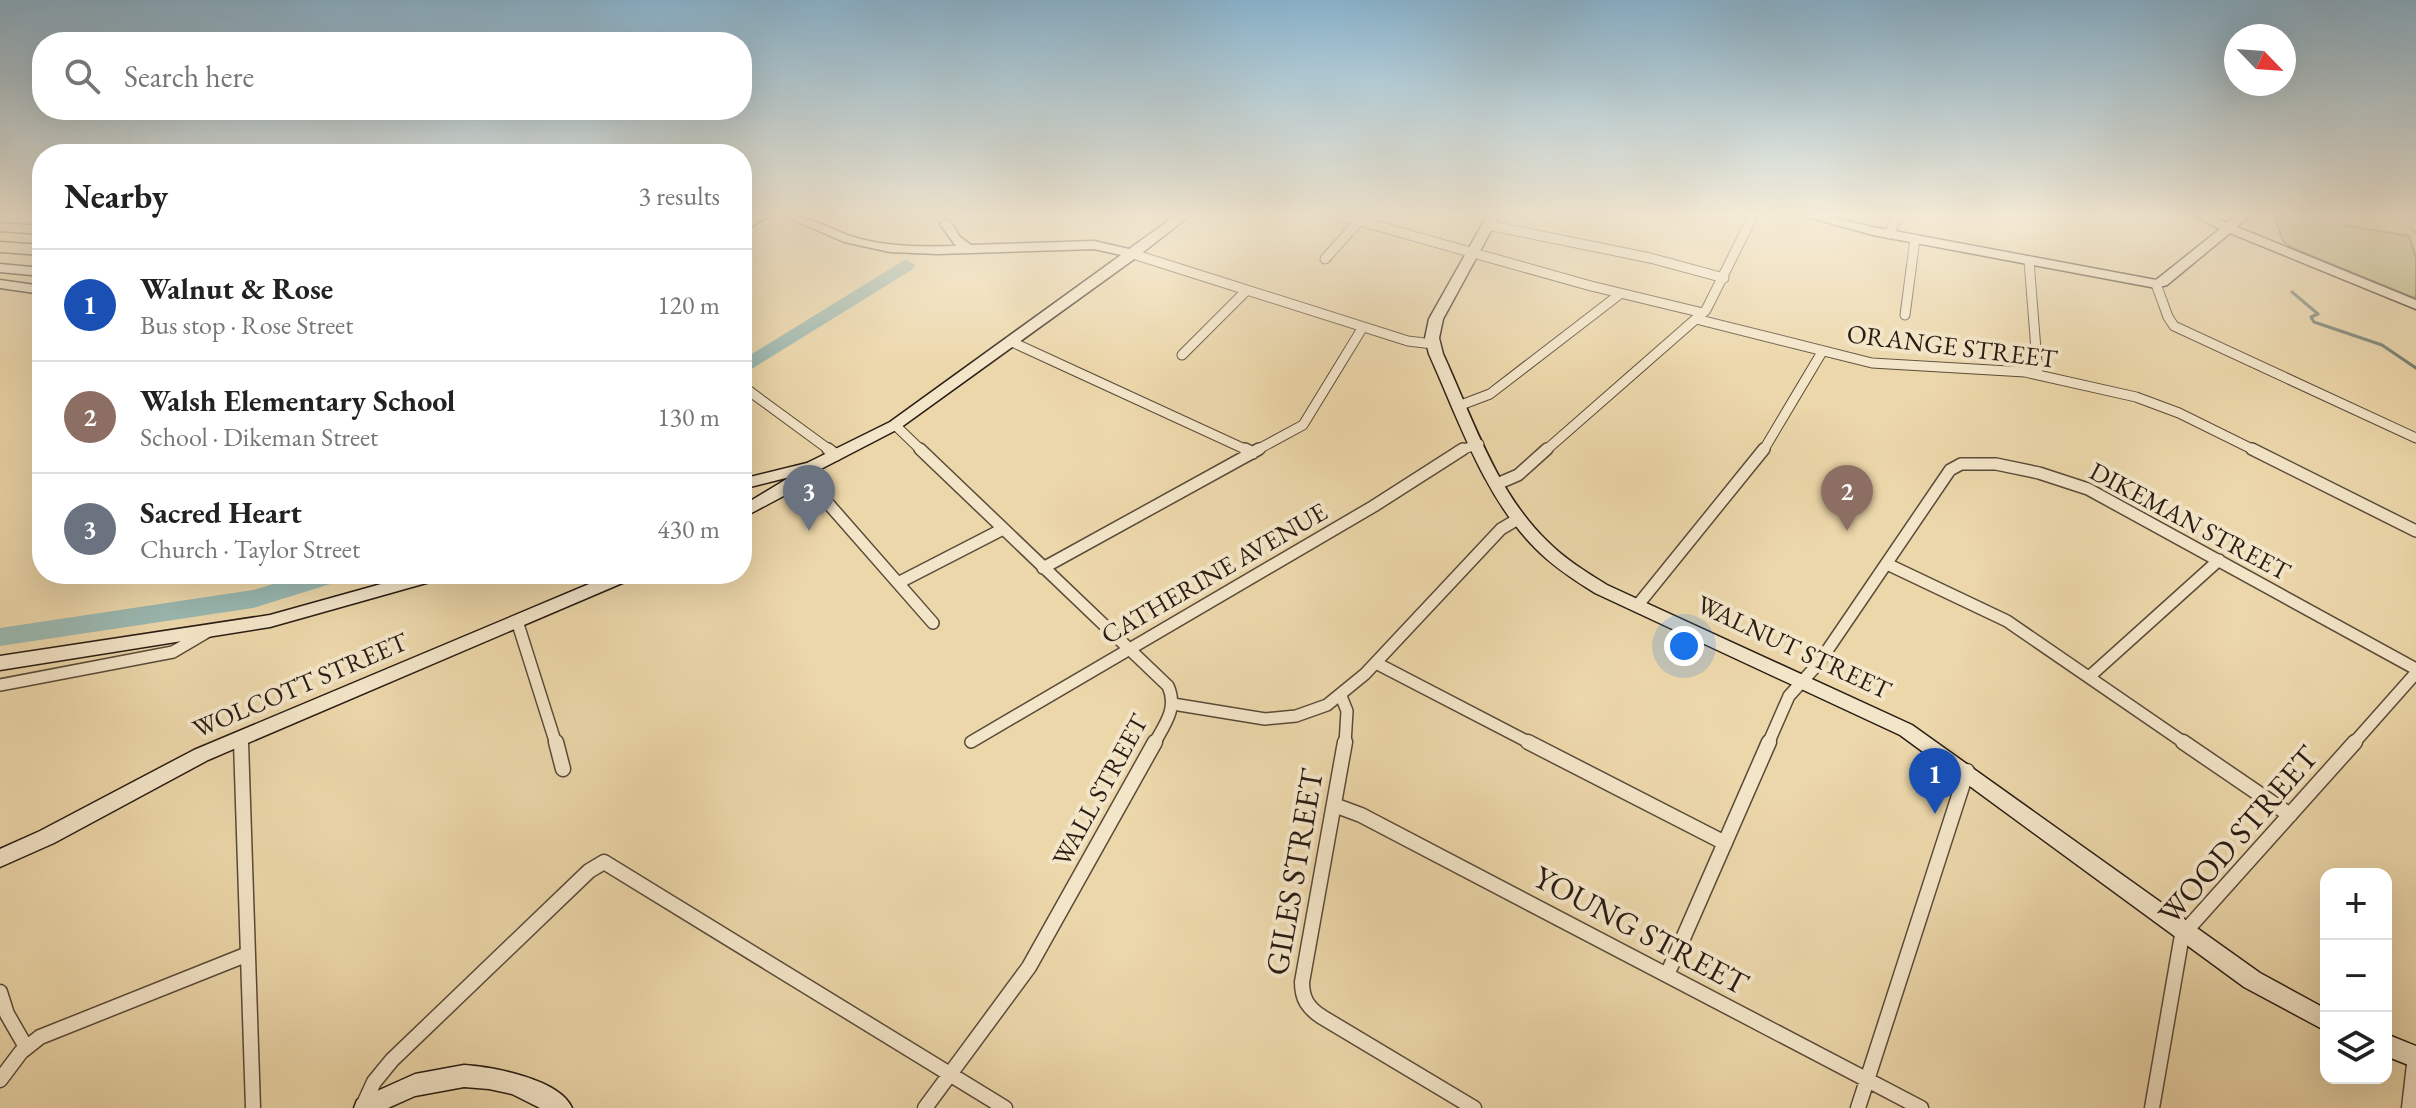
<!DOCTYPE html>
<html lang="en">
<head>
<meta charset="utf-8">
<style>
  :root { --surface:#fff; --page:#f6f6f6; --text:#222; --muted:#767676; --line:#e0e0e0; --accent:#8f2418 }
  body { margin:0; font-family:"EB Garamond",serif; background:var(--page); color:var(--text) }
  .controls { position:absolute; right:24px; bottom:24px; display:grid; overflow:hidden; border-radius:16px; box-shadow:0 8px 32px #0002 }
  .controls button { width:72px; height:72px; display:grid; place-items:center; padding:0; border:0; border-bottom:2px solid var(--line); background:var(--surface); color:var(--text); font:40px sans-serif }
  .compass { position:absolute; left:2224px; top:24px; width:72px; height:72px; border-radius:50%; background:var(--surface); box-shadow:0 8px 32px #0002; rotate:115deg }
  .you { position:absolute; left:1684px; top:646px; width:28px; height:28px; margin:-20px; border:6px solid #fff; border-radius:50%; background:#1a73e8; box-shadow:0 0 0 12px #1a73e833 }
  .badge { display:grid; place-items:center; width:52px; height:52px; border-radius:50%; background:var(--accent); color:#fff; font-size:26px; font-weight:700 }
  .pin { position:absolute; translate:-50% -66px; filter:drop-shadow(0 2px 4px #0008) }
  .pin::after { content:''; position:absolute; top:42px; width:28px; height:24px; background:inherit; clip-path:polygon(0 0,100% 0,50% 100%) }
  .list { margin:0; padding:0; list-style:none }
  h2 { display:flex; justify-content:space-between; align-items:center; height:104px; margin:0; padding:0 32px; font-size:34px }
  h2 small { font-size:26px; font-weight:400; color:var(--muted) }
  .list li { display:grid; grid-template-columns:52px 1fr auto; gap:24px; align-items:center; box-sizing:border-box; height:112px; padding:0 32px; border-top:2px solid var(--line) }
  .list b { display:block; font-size:30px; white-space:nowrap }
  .list p { margin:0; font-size:26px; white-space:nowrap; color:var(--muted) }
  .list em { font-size:26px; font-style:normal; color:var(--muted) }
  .icon { flex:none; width:44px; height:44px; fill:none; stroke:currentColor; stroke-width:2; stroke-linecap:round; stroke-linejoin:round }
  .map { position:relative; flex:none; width:2416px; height:1108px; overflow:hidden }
  .search { position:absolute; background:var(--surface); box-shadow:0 8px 32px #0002; left:32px; top:32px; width:720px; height:88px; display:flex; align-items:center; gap:20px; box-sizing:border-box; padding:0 28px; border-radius:32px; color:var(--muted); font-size:30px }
  .panel { position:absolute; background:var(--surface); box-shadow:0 8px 32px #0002; left:32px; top:144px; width:720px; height:440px; border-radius:32px }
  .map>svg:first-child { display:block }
  .green { fill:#bebd84; stroke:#746c4c; stroke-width:2 }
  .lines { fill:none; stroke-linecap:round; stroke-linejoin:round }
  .stream { stroke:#6d7a72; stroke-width:3 }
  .river { fill:#9ab8b1; fill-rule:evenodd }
  .street-far2-casing { stroke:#5a4b39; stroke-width:11 }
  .street-far1-casing { stroke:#5a4b39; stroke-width:14 }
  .street-casing { stroke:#5a4b39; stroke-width:17 }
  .secondary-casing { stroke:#291c13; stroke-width:3 }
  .highway-casing { stroke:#291c13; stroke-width:3 }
  .street-far2 { stroke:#f3e5c8; stroke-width:9 }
  .street-far1 { stroke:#f3e5c8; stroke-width:11 }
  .street { stroke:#f3e5c8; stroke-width:14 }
  .secondary { fill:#f3e5c8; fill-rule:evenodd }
  .highway { fill:#ecd7aa; fill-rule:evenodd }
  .labels { text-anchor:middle; stroke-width:8; stroke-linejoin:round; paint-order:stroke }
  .street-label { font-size:26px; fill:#291c13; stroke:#f3e5c8 }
  .near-street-label { font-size:32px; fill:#291c13; stroke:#f3e5c8 }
</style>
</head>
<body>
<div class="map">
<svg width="2416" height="1108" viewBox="0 0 2416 1108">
  <rect width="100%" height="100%" fill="#ecd7aa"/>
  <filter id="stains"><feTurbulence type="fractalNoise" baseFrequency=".0025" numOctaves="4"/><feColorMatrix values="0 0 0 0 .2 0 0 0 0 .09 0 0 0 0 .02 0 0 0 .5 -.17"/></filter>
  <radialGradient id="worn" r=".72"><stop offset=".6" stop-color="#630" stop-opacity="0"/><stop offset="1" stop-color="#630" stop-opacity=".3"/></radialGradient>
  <path class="green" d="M 2274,216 L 2338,216 L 2343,225 L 2409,236 L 2416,257 L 2416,296 L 2414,298 L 2290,247 L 2283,241 Z"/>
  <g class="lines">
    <path class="stream" d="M 2292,292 L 2318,314 L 2311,317 L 2314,322 L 2382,345 L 2416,368"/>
    <path class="river" d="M 906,259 L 915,265 L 913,269 L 742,375 L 742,360 Z
      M 308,574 L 346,574 L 343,580 L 253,608 L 0,646 L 0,628 L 253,590 Z"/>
    <defs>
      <path id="street-far2" d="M 1342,216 L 1591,286 L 1703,313
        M 2413,216 L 2416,227
        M 1488,225 L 1650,258 L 1724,278
        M 1889,234 L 1898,216
        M 1133,254 L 1408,341 L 1433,344
        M 1325,259 L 1359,221
        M 2029,261 L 2038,375
        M 2156,284 L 2168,317 L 2174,326 L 2416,438
        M 1905,315 L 1915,239
        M 1696,319 L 1872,363 L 2025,372 L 2136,397 L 2179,413 L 2256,451
        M 1012,342 L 1249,451
        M 1182,355 L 1246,291
        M 745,388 L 831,451
        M 1461,405 L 1490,394 L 1620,294
        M 895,425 L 922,451
        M 1255,451 L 1303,425 L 1363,327
        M 1458,451 L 1479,444
        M 1545,451 L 1706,310 L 1753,216
        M 1763,451 L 1822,352"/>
      <path id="street-far1" d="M 828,449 L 836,455
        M 920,449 L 1168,686 C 1178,708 1165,724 1154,744
        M 1245,449 L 1253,453
        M 2252,449 L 2416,531
        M 812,467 L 812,485 L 933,623
        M 1497,484 L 1518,475 L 1547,449
        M 1887,564 L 2007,621 L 2186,744
        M 1043,568 L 1259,449
        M 898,583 L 1003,529
        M 1637,606 L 1764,449
        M 517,621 L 556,744
        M 1376,663 L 1532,744
        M 2089,677 L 2219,560
        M 0,685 L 173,652 L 207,632
        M 1341,696 L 1347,711 L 1345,744
        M 1173,704 L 1265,719 L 1296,716 L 1327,705 L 1365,674 L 1501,529 L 1518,519
        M 241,738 L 241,744
        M 971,742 L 1374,506 L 1463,449
        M 1768,744 L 1789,696 L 1818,664 L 1950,470 L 1961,464 L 1996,464 L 2039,473 L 2088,489 L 2416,669
        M 2353,744 L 2416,673"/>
      <path id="street" d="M 241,742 L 253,1108
        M 556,742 L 563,769
        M 1345,742 L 1302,982 C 1302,999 1308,1008 1322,1017 L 1474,1108
        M 1528,742 L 1725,843
        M 2183,742 L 2290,815
        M 1334,805 L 1361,815 L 1921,1108
        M 1667,975 L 1769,742
        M 0,992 L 7,1014 L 26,1047
        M 0,1080 L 21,1052 L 40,1037 L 248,954
        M 362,1108 L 374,1082 L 392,1060 L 589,871 L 604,862 L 1005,1108
        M 925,1108 L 1029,967 L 1155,742
        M 1858,1108 L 1967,771
        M 2152,1108 L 2182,935 L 2355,742
        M 2409,1108 L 2415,1056"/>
      <path id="secondary" d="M 754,216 L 769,216 L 742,232 L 742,223 Z
        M 785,216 C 809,216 828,228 850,236 C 884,247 921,247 956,246 L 940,224 L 946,220 L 950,221 L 960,237 L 971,245 L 1094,241 L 1129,249 L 1175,216 L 1189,216 L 1137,257 L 900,428 L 817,471 L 793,491 L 742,518 L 742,506 L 790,477 L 742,489 L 742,479 L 807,463 L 890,422 L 1121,255 L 1094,249 L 938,254 L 890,252 L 844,242 Z
        M 1487,216 L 1499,216 L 1443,319 L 1439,338 L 1443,354 C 1472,417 1496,492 1547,541 C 1565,559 1586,572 1607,585 L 1912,725 L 2260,973 L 2326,1009 L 2326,1031 L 2244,987 L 1900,735 L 1595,593 C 1574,580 1554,567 1536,549 C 1484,497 1459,420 1429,354 L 1425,338 L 1429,319 Z
        M 1804,216 L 1825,216 L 1873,227 L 2156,280 L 2220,229 L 2194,216 L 2210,216 L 2227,223 L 2236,216 L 2249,216 L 2237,227 L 2416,300 L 2416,309 L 2230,233 L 2167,285 L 2156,288 L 1873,235 Z
        M 0,264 L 42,268 L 42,276 L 0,272 Z
        M 0,280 L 42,286 L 42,294 L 0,288 Z
        M 417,574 L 446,574 L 444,578 L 270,627 L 0,670 L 0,656 L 270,615 Z
        M 613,574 L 636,574 L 634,578 L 208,760 L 54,843 L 0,867 L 0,849 L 40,831 L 194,750 Z
        M 2386,1034 L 2416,1046 L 2416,1068 L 2386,1056 Z
        M 464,1065 C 493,1067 560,1079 572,1108 L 540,1108 L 512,1094 L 489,1089 L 464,1087 L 415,1096 L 388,1108 L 354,1108 L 357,1100 L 415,1074 Z"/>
      <path id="highway" d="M 0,223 L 42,226 L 42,234 L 0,231 Z
        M 0,242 L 42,245 L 42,255 L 0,252 Z"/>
    </defs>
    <use href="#street-far2" class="street-far2-casing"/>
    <use href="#street-far1" class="street-far1-casing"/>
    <use href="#street" class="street-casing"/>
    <use href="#secondary" class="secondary-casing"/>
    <use href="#highway" class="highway-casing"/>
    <use href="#street-far2" class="street-far2"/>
    <use href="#street-far1" class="street-far1"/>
    <use href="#street" class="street"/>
    <use href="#secondary" class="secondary"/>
    <use href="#highway" class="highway"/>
  </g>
  <linearGradient id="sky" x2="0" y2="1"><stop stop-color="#89b6d2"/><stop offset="0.58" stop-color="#f6edd9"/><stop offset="1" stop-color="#f6edd9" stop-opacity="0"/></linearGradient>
  <rect width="2416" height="371" fill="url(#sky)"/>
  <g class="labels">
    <g class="street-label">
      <text transform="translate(1952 346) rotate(7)" y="9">ORANGE STREET</text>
      <text transform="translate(2190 521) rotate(28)" y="9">DIKEMAN STREET</text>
      <text transform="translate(1214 573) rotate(-30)" y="9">CATHERINE AVENUE</text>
      <text transform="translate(1794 647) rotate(25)" y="9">WALNUT STREET</text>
      <text transform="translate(300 685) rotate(-23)" y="9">WOLCOTT STREET</text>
      <text transform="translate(1100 790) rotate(-61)" y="9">WALL STREET</text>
    </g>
    <g class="near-street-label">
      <text transform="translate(2238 835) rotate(-49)" y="11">WOOD STREET</text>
      <text transform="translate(1294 872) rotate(-80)" y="11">GILES STREET</text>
      <text transform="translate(1641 930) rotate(28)" y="11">YOUNG STREET</text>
    </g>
  </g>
  <rect width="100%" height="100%" filter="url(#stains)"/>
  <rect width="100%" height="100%" fill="url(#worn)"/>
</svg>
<div class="controls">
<button>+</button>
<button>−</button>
<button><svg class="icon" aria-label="layers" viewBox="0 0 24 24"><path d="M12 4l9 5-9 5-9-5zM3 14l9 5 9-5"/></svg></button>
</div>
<svg class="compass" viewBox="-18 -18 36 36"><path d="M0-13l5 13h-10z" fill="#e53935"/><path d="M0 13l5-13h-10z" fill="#767676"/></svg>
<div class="you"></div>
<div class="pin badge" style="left:1935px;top:814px;background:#1a4fb4">1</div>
<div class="pin badge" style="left:1847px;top:531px;background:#8d6e63">2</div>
<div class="pin badge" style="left:809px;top:531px;background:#6b7280">3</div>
<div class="search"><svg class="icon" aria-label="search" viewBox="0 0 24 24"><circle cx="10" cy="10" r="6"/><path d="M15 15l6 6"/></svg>Search here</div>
<section class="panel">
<h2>Nearby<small>3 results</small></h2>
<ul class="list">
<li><span class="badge" style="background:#1a4fb4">1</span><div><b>Walnut &amp; Rose</b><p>Bus stop · Rose Street</p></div><em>120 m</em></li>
<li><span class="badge" style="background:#8d6e63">2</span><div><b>Walsh Elementary School</b><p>School · Dikeman Street</p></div><em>130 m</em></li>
<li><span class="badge" style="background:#6b7280">3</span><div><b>Sacred Heart</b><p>Church · Taylor Street</p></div><em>430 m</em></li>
</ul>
</section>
</div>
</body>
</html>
